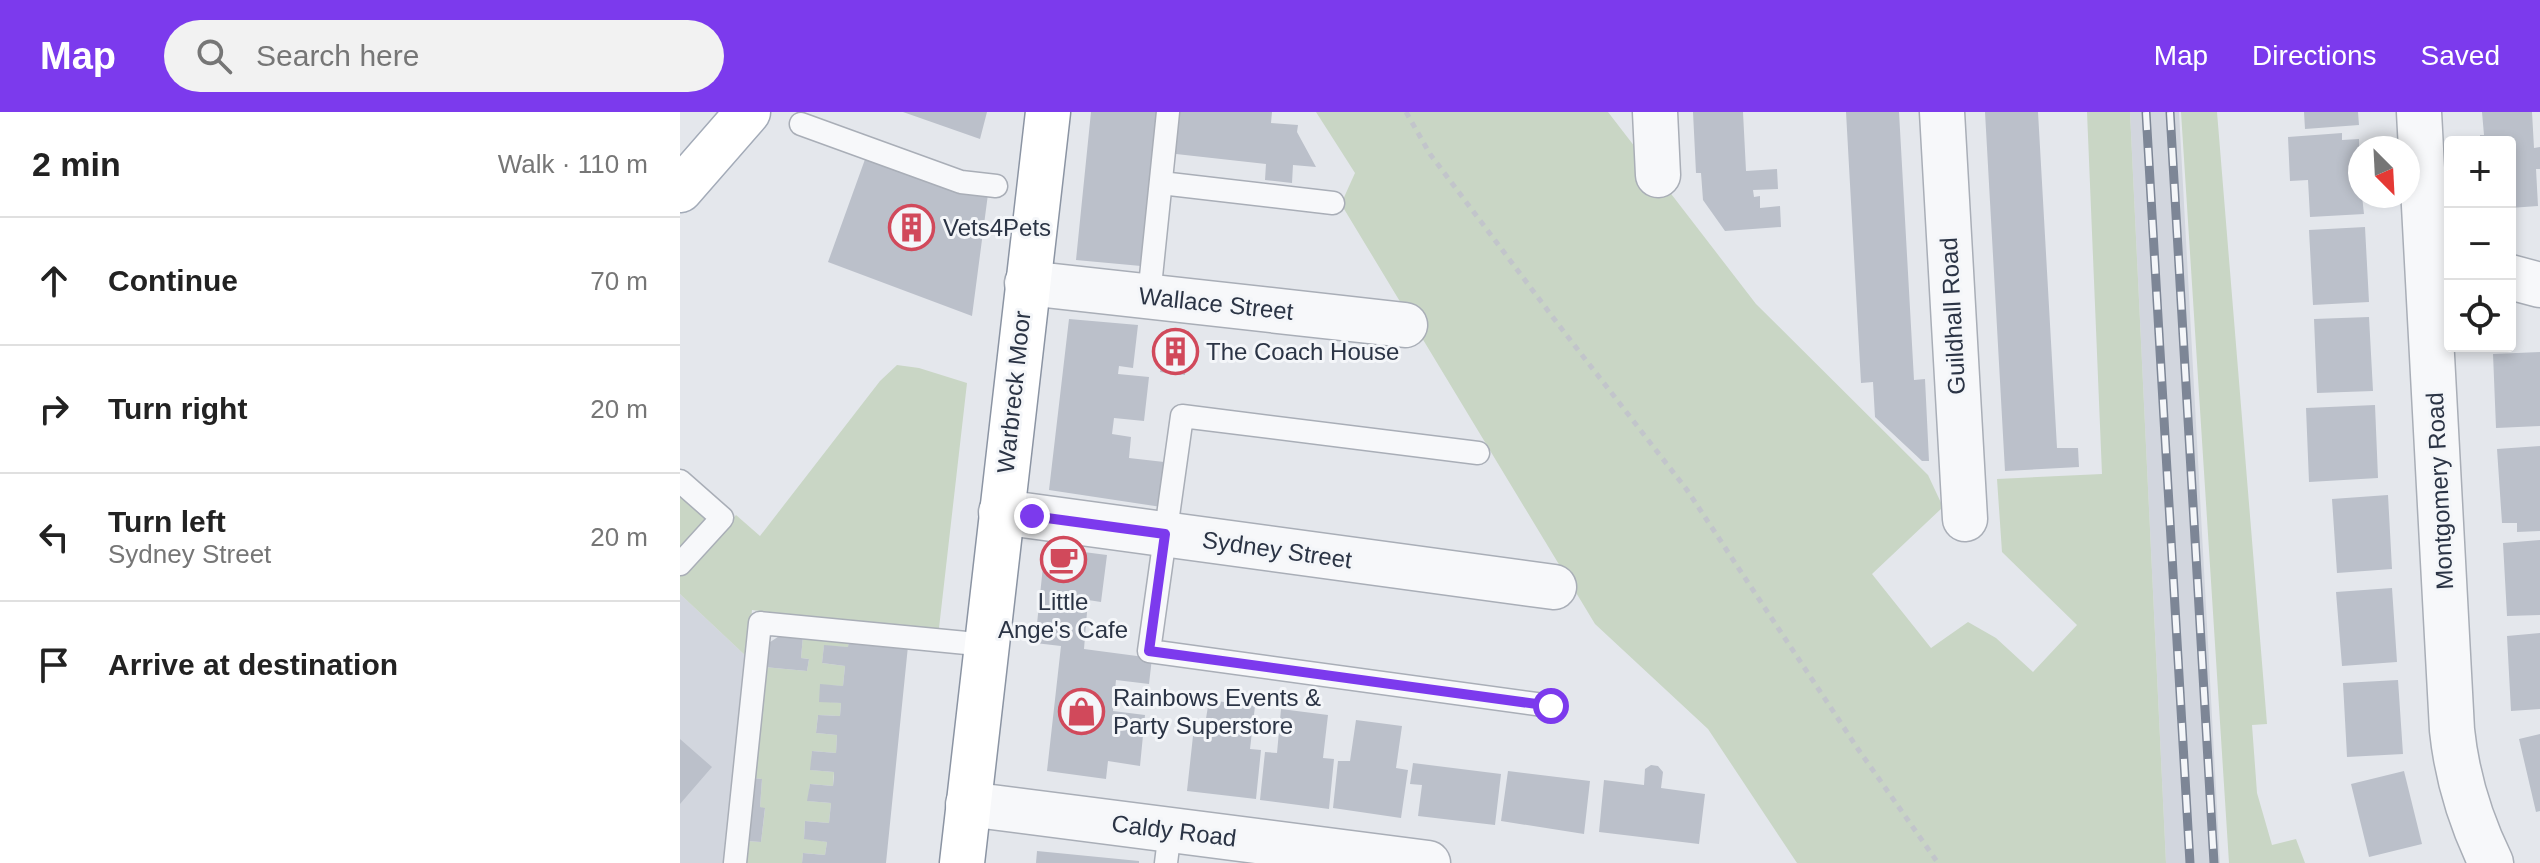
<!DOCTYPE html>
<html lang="en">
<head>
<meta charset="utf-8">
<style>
  :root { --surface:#fff; --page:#f2f2f2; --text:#222; --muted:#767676; --line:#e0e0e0; --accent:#7c3aed }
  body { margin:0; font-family:Helvetica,sans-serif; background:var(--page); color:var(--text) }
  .controls { position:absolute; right:24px; top:24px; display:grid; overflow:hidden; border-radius:8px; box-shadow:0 4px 12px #0003 }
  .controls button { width:72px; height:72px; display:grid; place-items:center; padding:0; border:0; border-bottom:2px solid var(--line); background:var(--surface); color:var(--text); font:40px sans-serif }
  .compass { position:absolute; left:1668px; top:24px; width:72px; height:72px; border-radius:50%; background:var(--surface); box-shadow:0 4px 12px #0003; rotate:156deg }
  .stop { position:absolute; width:24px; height:24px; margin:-18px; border:6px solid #7c3aed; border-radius:50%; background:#fff }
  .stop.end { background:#7c3aed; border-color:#fff; box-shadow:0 2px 8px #0008 }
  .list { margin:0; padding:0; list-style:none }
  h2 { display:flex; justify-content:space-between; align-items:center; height:104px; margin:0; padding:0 32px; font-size:34px }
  h2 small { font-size:26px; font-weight:400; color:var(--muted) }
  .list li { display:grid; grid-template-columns:52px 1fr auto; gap:24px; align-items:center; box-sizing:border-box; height:128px; padding:0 32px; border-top:2px solid var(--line) }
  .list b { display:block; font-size:30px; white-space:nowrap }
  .list p { margin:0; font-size:26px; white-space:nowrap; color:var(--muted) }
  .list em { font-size:26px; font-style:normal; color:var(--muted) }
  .icon { flex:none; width:44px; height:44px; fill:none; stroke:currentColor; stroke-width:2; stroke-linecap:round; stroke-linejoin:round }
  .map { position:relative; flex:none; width:1860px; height:751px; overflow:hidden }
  header { display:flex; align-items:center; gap:48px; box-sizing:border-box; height:112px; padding:0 40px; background:var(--accent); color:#fff }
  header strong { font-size:38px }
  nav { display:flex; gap:44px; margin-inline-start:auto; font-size:28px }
  .search { width:560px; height:72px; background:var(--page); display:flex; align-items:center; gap:20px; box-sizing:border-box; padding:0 28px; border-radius:44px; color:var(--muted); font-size:30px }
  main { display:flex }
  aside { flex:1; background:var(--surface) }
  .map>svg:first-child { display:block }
  .built { fill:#d2d6de }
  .green { fill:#c9d6c5 }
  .building { fill:#bbc0ca }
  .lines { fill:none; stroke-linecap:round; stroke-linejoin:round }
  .service-casing { stroke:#a9aeb7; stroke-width:25 }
  .minor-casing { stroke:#a9aeb7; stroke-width:47 }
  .primary-casing { stroke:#a3abb8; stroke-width:47 }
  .trunk-casing { stroke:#8b94a3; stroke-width:47 }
  .path { stroke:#c2c5cb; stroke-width:5; stroke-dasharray:6 6; stroke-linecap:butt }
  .service { stroke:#f7f8fa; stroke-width:22 }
  .minor { stroke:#f7f8fa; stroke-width:44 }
  .primary { stroke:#fff; stroke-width:44 }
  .trunk { stroke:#fff; stroke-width:44 }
  .rail-casing { stroke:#7d8696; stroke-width:9 }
  .rail { stroke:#f4f6f9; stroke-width:6; stroke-dasharray:18; stroke-linecap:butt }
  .route { stroke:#7c3aed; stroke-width:10 }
  .labels { text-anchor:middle; stroke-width:6; stroke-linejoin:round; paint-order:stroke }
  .poi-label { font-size:24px; fill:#2b3445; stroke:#f4f6f9; text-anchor:start }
  .street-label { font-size:24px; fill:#2b3445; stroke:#f4f6f9 }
</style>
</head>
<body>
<header>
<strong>Map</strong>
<div class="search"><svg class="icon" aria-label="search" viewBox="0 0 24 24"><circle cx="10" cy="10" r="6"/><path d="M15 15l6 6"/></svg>Search here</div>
<nav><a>Map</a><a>Directions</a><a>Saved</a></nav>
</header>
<main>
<aside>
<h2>2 min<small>Walk · 110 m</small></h2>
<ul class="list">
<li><svg class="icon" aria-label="ahead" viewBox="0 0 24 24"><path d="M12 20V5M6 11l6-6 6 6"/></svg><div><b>Continue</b></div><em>70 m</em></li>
<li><svg class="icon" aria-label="right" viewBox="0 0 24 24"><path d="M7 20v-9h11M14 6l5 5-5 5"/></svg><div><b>Turn right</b></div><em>20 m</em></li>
<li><svg class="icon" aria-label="left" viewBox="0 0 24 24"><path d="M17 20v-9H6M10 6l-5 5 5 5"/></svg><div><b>Turn left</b><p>Sydney Street</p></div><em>20 m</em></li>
<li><svg class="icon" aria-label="arrive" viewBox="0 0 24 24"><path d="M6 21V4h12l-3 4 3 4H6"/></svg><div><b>Arrive at destination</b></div></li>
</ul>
</aside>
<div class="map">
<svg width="1860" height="751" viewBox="0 0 1860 751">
  <rect width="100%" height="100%" fill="#e4e7ec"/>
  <path class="built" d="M 1450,0 L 1499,0 L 1540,751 L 1486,751 Z
    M 0,482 L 68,546 L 46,751 L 0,751 Z"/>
  <path class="green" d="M 636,0 L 928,0 L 1076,192 L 1248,363 L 1263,395 L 1192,462 L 1251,536 L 1288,510 L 1316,526 L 1353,560 L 1397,513 L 1322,440 L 1317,367 L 1422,362 L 1407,0 L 1450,0 L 1486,751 L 1117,751 L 1028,617 L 915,512 L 661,92 L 675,61 Z
    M 1501,0 L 1537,0 L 1587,612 L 1572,613 L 1577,681 L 1592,733 L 1616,727 L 1625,751 L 1549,751 Z
    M 217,253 L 239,256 L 287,271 L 259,516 L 256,520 L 72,498 L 68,546 L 0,482 L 0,463 L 56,403 L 80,424 L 200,269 Z
    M 0,380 L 28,406 L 0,437 Z
    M 123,524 L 169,528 L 168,535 L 144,534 L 142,551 L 165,554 L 163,574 L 140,573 L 140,589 L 161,591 L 160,604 L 138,603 L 136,621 L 157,623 L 156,641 L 132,639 L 131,658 L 154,660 L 153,674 L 130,672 L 128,689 L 151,691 L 149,711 L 125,709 L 124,726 L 147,730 L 145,743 L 123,741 L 122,751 L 64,751 L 66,729 L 81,730 L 85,697 L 80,695 L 82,667 L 72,666 L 84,555 L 127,559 L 129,547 L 121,546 Z"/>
  <path class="building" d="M 223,0 L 307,0 L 300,27 Z
    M 411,0 L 484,0 L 461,154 L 396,148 Z
    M 492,0 L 592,0 L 591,11 L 618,13 L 617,20 L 636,55 L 613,53 L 612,71 L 585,68 L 586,52 L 487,41 Z
    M 1013,0 L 1063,0 L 1066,59 L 1097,57 L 1098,77 L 1073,78 L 1074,85 L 1080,84 L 1080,96 L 1100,94 L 1101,115 L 1045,119 L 1023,88 L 1021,61 L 1016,61 Z
    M 1166,0 L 1219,0 L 1234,268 L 1245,267 L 1249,349 L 1242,349 L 1195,305 L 1193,270 L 1181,271 Z
    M 1305,0 L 1358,0 L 1377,336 L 1398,336 L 1399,355 L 1325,359 Z
    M 1624,0 L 1678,0 L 1679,13 L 1625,17 Z
    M 1802,0 L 1852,0 L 1854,36 L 1860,35 L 1860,57 L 1856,57 L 1858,94 L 1830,96 L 1830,30 L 1800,30 L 1800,23 L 1804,23 Z
    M 1662,21 L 1662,28 L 1679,27 L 1680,84 L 1682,84 L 1684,102 L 1630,105 L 1628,68 L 1610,69 L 1608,25 Z
    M 188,39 L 308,82 L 292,204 L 148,150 Z
    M 1685,115 L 1689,190 L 1633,193 L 1629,118 Z
    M 1689,205 L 1693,279 L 1637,281 L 1634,207 Z
    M 389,207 L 458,213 L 453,256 L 439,254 L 438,262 L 469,265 L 464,309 L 434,306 L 432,322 L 451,325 L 449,346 L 493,351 L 488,396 L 369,378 Z
    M 486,217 L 509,219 L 505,263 L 480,260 Z
    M 1860,240 L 1860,314 L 1816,316 L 1813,242 Z
    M 1695,293 L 1698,366 L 1629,370 L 1626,296 Z
    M 1860,334 L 1860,419 L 1837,420 L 1837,411 L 1822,411 L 1817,337 Z
    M 1708,383 L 1712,457 L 1657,461 L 1652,387 Z
    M 1860,428 L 1860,503 L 1827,504 L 1823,431 Z
    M 365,435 L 427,443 L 421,490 L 408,488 L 404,537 L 472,546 L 469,572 L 436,568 L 433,599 L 465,603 L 460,654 L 428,649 L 426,667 L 367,659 L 381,534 L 355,531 Z
    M 1712,476 L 1717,550 L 1662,554 L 1656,480 Z
    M 1860,521 L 1860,597 L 1831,599 L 1827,524 Z
    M 101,523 L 123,524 L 121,546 L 129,547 L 127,559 L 84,555 L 87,532 Z
    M 169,528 L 228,534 L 206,751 L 122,751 L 123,741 L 145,743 L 147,730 L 124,727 L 125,709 L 149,711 L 151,691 L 127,689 L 130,672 L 153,674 L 154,665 L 154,660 L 130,658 L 132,639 L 156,641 L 157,623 L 136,621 L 138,603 L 160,604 L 161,591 L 139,590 L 140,572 L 163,574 L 165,554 L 142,551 L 144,533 L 168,535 Z
    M 1718,568 L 1723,642 L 1667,645 L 1663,571 Z
    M 529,588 L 575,594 L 570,637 L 581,638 L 576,687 L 507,679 L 513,624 L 523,625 Z
    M 601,597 L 648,603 L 643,646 L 654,647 L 649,697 L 580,688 L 585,640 L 597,641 Z
    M 676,608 L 722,614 L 716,656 L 728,658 L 721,706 L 653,696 L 658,649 L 670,649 Z
    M 1860,622 L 1860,699 L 1856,700 L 1839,627 Z
    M 0,627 L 32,655 L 0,692 Z
    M 733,651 L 821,662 L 815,713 L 738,704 L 742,673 L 730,672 Z
    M 971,653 L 978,654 L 983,660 L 981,676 L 1025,682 L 1019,732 L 919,720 L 924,668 L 964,673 L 965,657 Z
    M 828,659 L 910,669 L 904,722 L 821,709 Z
    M 1724,659 L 1742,732 L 1689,745 L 1671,672 Z
    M 72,666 L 82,667 L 80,695 L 85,696 L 81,730 L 66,729 Z
    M 357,739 L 459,749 L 459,751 L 356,751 Z"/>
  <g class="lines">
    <defs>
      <path id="service" d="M 121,12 L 281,70 L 316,74
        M 481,71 L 653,91
        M 469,184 L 488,0
        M 798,341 L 502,304 L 469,539 L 871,594
        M 0,369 L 42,406 L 0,452
        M 55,751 L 80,511 L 307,533
        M 486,751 L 490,718"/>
      <path id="minor" d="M 975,0 L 978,63
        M 1262,0 L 1285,407
        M 1739,0 L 1772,618 C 1777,666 1790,708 1811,751
        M 1830,165 L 1860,173
        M 347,171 L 725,213
        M 321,400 L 874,475
        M 288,692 L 748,751"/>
      <path id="primary" d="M 0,78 L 68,0"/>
      <path id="trunk" d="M 282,751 L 368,0"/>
    </defs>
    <use href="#service" class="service-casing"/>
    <use href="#minor" class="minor-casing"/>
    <use href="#primary" class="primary-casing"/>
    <use href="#trunk" class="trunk-casing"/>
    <path class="path" d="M 726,0 L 750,42 L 881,216 L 1007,378 L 1178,637 L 1258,751"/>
    <use href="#service" class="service"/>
    <use href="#minor" class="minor"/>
    <use href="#primary" class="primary"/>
    <use href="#trunk" class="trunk"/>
    <defs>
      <path id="rail" d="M 1466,0 L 1510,751
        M 1490,0 L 1534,751"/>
    </defs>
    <use href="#rail" class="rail-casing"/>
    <use href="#rail" class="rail"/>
  </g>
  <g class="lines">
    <path class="route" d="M 352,404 L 485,422 L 469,539 L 871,594"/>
  </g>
  <defs>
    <symbol id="building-ring" viewBox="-11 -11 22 22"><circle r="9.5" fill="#f4f6f9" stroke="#d1495b" stroke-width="1.5"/><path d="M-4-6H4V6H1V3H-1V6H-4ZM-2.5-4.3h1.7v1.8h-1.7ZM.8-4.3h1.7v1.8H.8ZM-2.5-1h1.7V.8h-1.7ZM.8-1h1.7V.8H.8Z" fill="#d1495b"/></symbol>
    <symbol id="cafe-ring" viewBox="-11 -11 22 22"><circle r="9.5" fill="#f4f6f9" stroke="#d1495b" stroke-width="1.5"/><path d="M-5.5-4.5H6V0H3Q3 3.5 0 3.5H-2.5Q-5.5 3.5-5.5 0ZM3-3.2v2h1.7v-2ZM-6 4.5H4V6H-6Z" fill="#d1495b"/></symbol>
    <symbol id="shop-ring" viewBox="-11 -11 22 22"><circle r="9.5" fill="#f4f6f9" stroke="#d1495b" stroke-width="1.5"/><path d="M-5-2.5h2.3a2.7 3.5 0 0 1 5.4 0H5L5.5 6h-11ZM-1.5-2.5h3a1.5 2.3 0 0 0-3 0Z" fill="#d1495b"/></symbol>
  </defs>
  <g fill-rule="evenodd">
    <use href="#building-ring" x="206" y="90" width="51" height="51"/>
    <use href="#building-ring" x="470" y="214" width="51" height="51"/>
    <use href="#cafe-ring" x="358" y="422" width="51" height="51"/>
    <use href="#shop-ring" x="376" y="574" width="51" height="51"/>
  </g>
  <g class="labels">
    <g class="poi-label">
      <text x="263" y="124">Vets4Pets</text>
      <text x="526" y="248">The Coach House</text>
      <text x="383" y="498" text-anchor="middle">Little<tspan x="383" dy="28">Ange's Cafe</tspan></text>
      <text x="433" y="594">Rainbows Events &amp;<tspan x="433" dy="28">Party Superstore</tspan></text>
    </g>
    <g class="street-label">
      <text transform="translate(536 192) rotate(6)" y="8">Wallace Street</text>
      <text transform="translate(1273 204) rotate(-93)" y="8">Guildhall Road</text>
      <text transform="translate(334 280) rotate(-84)" y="8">Warbreck Moor</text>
      <text transform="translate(1760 379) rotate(-93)" y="8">Montgomery Road</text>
      <text transform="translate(597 438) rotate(8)" y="8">Sydney Street</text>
      <text transform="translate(494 719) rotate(7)" y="8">Caldy Road</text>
    </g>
  </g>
</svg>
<div class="controls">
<button>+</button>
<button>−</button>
<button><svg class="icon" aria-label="locate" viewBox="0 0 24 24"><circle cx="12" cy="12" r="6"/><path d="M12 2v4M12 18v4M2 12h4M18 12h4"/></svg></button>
</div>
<svg class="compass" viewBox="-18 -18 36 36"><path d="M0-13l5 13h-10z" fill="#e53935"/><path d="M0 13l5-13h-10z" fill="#767676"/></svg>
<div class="stop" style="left:871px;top:594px"></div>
<div class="stop end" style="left:352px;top:404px"></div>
</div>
</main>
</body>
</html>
